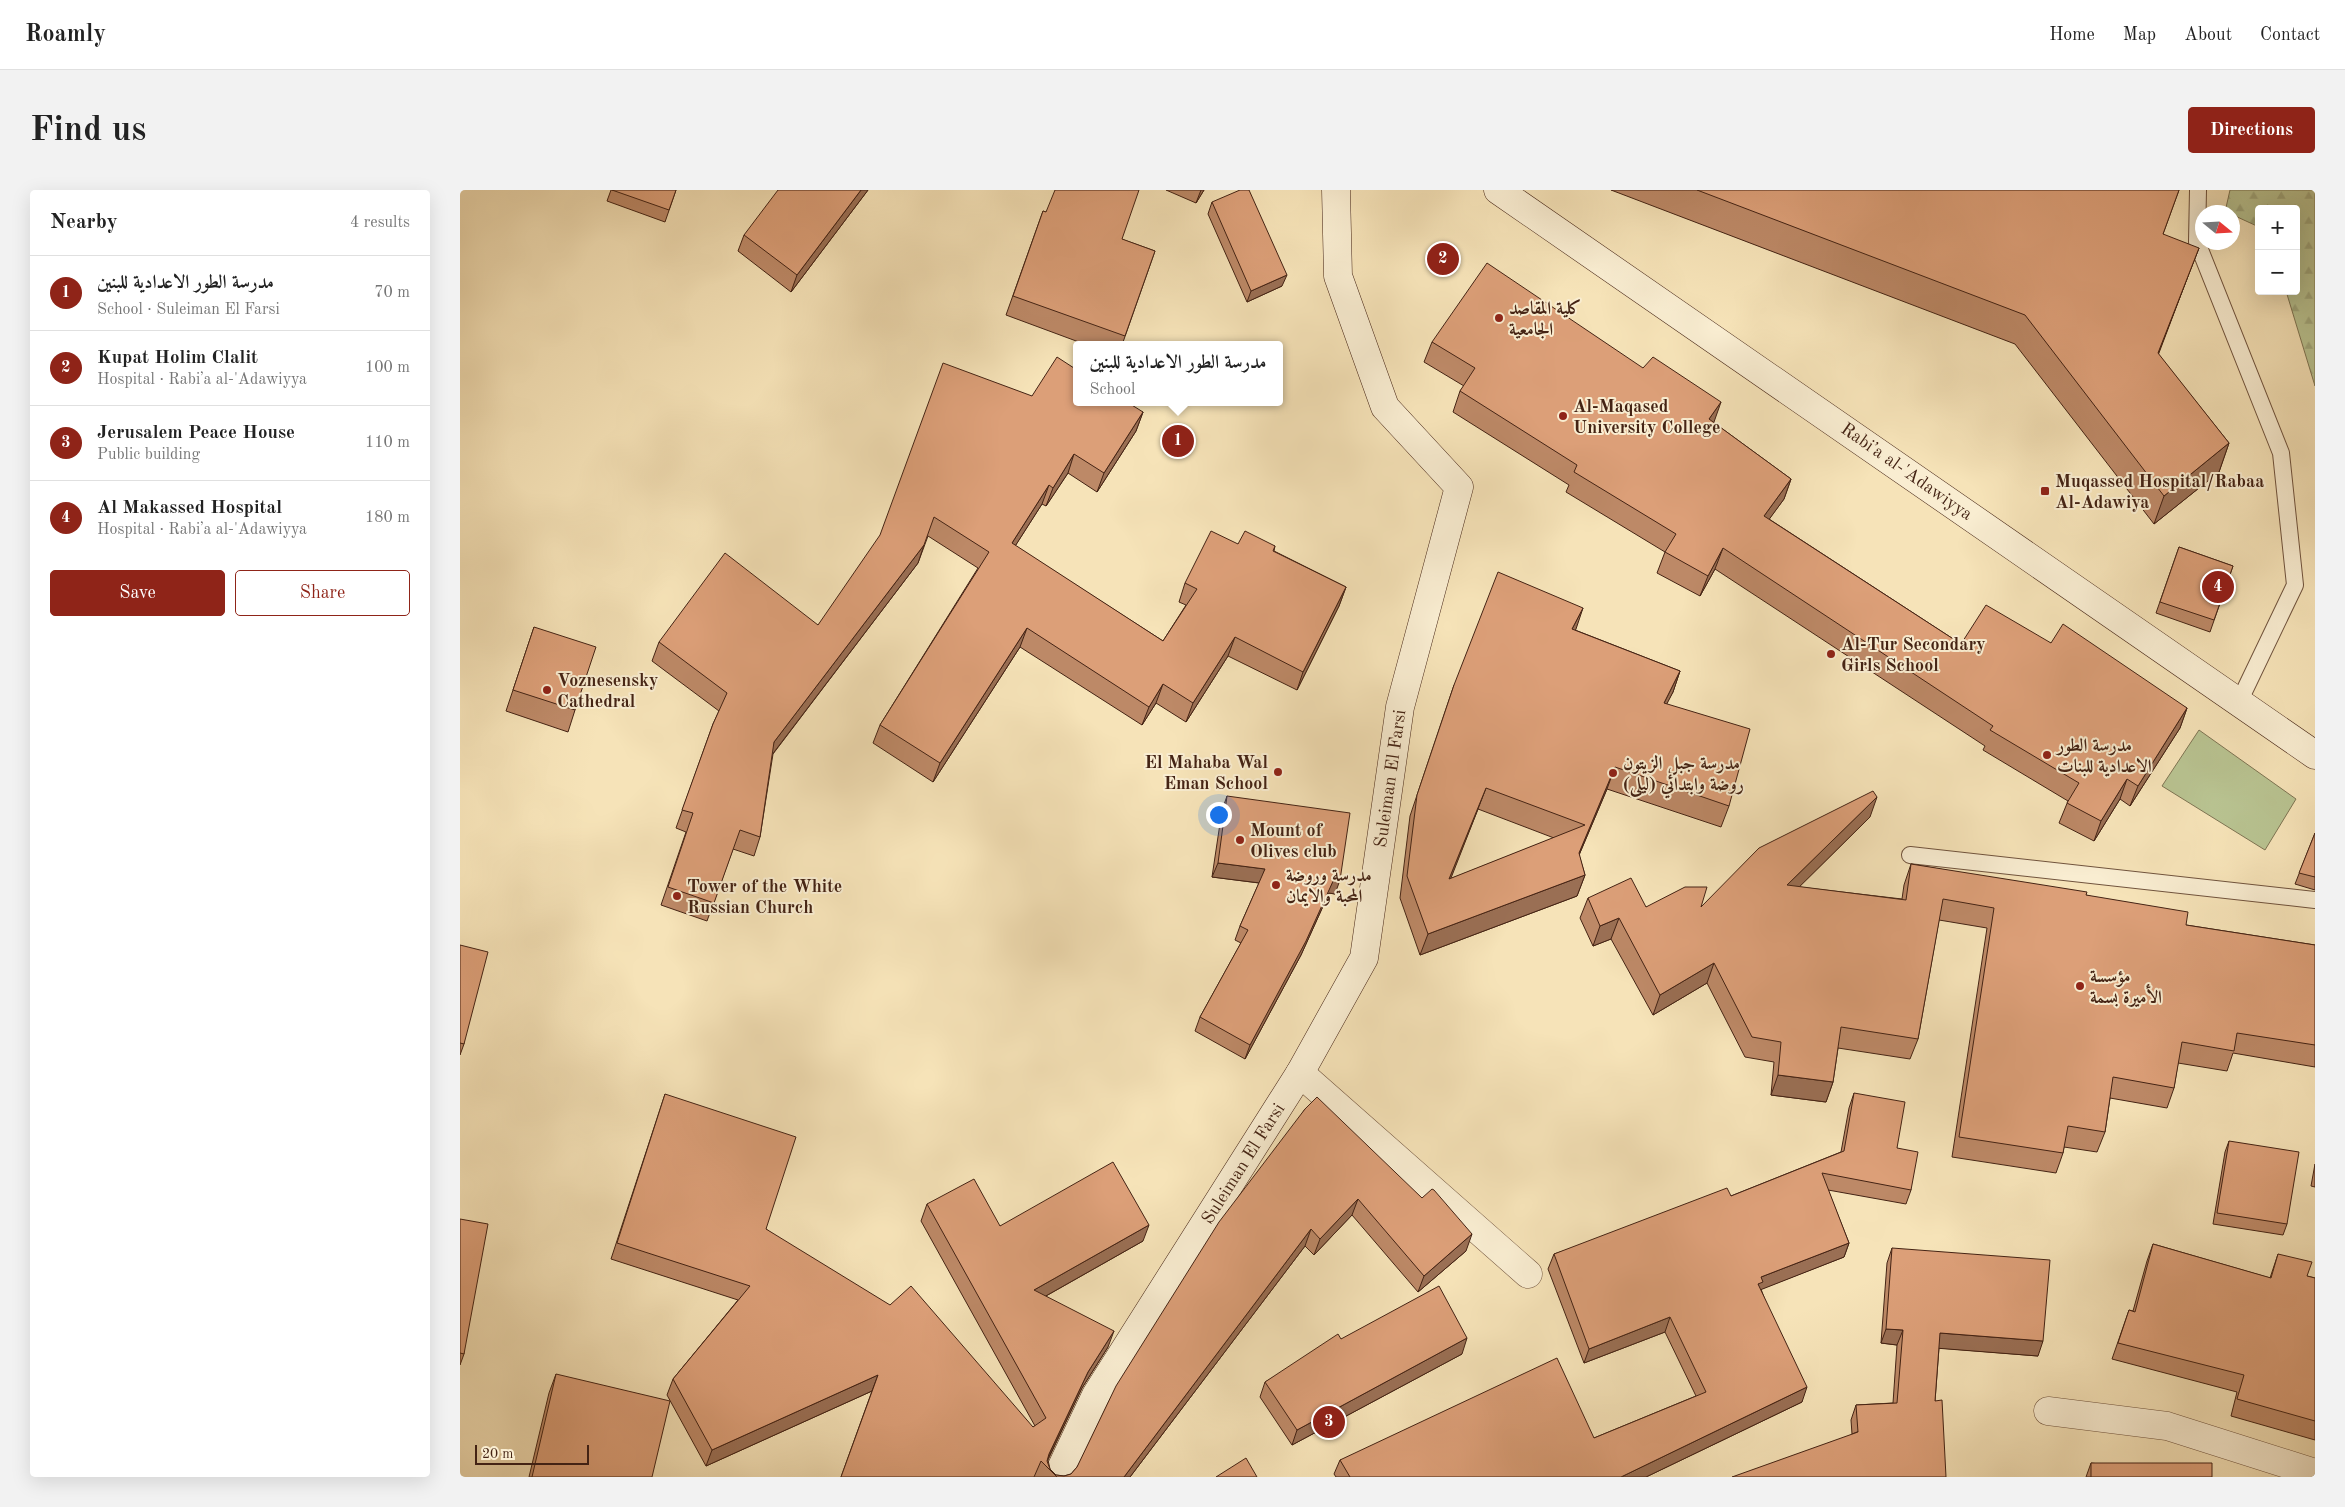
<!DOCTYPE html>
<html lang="en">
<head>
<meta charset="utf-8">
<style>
  :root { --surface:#fff; --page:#f2f2f2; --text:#222; --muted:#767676; --line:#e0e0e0; --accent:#8f2418 }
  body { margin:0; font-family:"Old Standard TT",Amiri,serif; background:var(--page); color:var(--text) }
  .controls { position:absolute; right:15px; top:15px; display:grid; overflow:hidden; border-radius:5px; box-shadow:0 5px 20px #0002 }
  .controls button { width:45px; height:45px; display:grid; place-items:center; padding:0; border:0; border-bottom:1px solid var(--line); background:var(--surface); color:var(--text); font:25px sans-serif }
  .compass { position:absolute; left:1735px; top:15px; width:45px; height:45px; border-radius:50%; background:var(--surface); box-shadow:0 5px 20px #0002; rotate:108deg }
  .scale { position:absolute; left:15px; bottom:12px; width:114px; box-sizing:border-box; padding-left:5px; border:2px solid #442314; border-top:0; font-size:14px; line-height:18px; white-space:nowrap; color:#442314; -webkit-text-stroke:4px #f9edd1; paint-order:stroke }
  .you { position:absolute; left:758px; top:624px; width:18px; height:18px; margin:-12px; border:4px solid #fff; border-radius:50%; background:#1a73e8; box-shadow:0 0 0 8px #1a73e833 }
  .badge { display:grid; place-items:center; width:32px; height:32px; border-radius:50%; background:var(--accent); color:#fff; font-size:16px; font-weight:700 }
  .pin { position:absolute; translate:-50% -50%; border:2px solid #fff; box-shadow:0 1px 5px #0006 }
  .popup { position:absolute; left:613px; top:151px; width:210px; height:65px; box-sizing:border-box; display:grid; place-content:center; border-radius:5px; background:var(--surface); filter:drop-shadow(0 1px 4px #0005); font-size:16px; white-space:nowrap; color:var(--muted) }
  .popup b { font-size:19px; color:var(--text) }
  .popup::after { content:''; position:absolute; left:50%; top:100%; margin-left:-10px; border:10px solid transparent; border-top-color:var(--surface) }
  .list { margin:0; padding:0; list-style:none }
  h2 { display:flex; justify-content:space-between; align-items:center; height:65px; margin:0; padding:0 20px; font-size:21px }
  h2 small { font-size:16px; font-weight:400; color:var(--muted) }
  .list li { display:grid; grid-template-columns:32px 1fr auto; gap:15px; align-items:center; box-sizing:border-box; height:75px; padding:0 20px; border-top:1px solid var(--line) }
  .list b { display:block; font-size:19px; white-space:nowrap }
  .list p { margin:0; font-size:16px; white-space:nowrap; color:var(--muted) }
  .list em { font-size:16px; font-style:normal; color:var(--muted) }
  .actions { display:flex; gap:10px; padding:15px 20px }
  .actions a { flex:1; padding:11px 0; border:1px solid var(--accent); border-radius:5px; text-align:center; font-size:18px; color:var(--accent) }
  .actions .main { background:var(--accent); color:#fff }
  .map { position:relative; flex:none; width:1855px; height:1287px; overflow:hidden; border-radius:5px }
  header { display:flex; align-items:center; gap:30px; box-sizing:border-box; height:70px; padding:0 25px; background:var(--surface); border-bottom:1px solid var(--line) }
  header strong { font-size:24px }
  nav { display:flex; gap:28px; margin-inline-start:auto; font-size:18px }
  .intro { display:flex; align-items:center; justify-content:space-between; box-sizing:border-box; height:120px; padding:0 30px }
  h1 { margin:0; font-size:35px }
  .button { padding:12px 22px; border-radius:5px; background:var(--accent); color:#fff; font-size:18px; font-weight:700 }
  main { display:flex; gap:30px; padding:0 30px }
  aside { flex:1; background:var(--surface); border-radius:5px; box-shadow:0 5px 20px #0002 }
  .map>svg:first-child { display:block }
  .green { fill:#b9c492; stroke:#7e7453 }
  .forest { fill:url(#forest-firs); stroke:#7e7453 }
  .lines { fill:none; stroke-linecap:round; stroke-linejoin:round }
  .lane-casing { stroke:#70533d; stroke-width:18 }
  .street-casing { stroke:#70533d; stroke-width:29 }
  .secondary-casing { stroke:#442314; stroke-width:29 }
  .lane { stroke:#f9edd1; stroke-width:16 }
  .street { stroke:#f9edd1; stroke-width:28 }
  .secondary { stroke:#f9edd1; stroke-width:28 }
  .wall { fill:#bd8967; stroke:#442314; fill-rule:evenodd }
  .shaded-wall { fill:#9a6f54; stroke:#442314 }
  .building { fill:#dc9f78; stroke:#442314; fill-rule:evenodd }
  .poi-dot { fill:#8f2418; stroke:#f9edd1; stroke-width:2 }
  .labels { text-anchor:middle; stroke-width:4; stroke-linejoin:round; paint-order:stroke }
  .poi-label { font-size:18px; font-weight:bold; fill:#442314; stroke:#f9edd1; text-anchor:start }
  .street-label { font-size:18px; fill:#442314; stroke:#f9edd1 }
</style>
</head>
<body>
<header>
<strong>Roamly</strong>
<nav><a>Home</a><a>Map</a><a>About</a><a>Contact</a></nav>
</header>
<div class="intro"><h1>Find us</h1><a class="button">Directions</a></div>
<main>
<aside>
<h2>Nearby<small>4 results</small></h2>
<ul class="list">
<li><span class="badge">1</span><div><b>مدرسة الطور الاعدادية للبنين</b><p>School · Suleiman El Farsi</p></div><em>70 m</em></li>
<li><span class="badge">2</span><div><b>Kupat Holim Clalit</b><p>Hospital · Rabiʼa al-'Adawiyya</p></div><em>100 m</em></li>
<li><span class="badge">3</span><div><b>Jerusalem Peace House</b><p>Public building</p></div><em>110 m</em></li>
<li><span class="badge">4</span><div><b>Al Makassed Hospital</b><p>Hospital · Rabiʼa al-'Adawiyya</p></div><em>180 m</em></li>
</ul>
<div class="actions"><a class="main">Save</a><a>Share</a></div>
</aside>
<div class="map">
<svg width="1855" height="1287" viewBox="0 0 1855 1287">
  <defs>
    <pattern id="forest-firs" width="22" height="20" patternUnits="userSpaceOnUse" patternTransform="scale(1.25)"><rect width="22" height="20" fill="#b9c492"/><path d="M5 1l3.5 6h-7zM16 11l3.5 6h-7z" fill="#a0a87d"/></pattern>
  </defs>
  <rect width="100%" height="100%" fill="#f6e3b8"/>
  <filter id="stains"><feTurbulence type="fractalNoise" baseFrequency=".004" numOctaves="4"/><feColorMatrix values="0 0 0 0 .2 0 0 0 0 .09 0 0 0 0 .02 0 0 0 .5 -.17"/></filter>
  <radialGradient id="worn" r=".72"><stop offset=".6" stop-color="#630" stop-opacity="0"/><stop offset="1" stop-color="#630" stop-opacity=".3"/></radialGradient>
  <path class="green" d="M 1739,540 L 1836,609 L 1805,660 L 1702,596 Z"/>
  <path class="forest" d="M 1770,0 L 1855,0 L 1855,196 L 1826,101 L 1836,101 L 1836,19 L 1799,19 L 1799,37 L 1773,25 L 1772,22 L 1765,22 Z"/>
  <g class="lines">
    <defs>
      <path id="lane" d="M 1738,0 L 1737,52 L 1821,263 L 1835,395 L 1779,512
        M 1450,665 L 1855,710"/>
      <path id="street" d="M 840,883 L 1068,1084
        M 1588,1221 L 1707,1236 L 1855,1283"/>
      <g id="secondary">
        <path d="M 1038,0 L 1855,565"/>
        <path id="s1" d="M 597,1287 L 636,1205 L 840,883 L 904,768 L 940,517 L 999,297 L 925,217 L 878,86 L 876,0"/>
      </g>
    </defs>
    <use href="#lane" class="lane-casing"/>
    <use href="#street" class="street-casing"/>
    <use href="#secondary" class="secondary-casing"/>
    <use href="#lane" class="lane"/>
    <use href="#street" class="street"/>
    <use href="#secondary" class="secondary"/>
  </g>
  <path class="wall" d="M 151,0 L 216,0 L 205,32 L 147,11 Z
    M 408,0 L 331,102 L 278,61 L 284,45 Z
    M 706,0 L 744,0 L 736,13 Z
    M 1151,0 L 1719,0 L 1703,44 L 1728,86 L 1698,164 L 1769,253 L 1759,282 L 1694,334 L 1555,154 Z
    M 752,12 L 822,96 L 787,112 L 748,24 Z
    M 583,21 L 695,61 L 662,155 L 627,155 L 546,125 Z
    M 972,152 L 1253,232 L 1331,289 L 1324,309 L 1309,329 L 1501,454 L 1591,453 L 1727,518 L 1720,538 L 1670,616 L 1660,609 L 1634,651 L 1599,633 L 1608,611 L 1523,560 L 1525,556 L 1255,379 L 1240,406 L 1197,383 L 1205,362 L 1106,302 L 1109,295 L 993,222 L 1000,201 L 1004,196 L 964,172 Z
    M 572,206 L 683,222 L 676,241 L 637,302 L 608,283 L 586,316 L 582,314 L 555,356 L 703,451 L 726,415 L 719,412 L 725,393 L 778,354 L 815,356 L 814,361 L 886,397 L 879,416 L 837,500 L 768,466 L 726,532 L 696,513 L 682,535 L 560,457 L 473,592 L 413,553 L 420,535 L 518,378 L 468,346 L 458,373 L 313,564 L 300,647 L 294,666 L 273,659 L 247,731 L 201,715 L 226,642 L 216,638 L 253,534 L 259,521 L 192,471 L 199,452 L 358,435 Z
    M 1719,357 L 1773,376 L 1750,442 L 1696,423 Z
    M 74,437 L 115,520 L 108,542 L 46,521 Z
    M 1115,440 L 1220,481 L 1213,502 L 1206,514 L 1269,616 L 1261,637 L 1147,599 L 1119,665 L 1125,685 L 1117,706 L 960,765 L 940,708 L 950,626 L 994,495 ZM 1018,619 L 1094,648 L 990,689 Z
    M 767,606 L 875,704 L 869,703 L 841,765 L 785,869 L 735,841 L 740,827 L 781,753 L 775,750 L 780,736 L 799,693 L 752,687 L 762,620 Z
    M 1410,627 L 1339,697 L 1442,709 L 1444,695 L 1451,674 L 1626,705 L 1726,735 L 1855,755 L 1855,877 L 1773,863 L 1767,881 L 1718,873 L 1714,898 L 1707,918 L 1650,908 L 1645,942 L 1637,962 L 1604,957 L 1603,963 L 1596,983 L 1492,967 L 1527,738 L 1479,730 L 1458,849 L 1450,869 L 1378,858 L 1373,892 L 1366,912 L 1311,905 L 1314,872 L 1285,867 L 1247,793 L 1193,825 L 1151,749 L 1133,756 L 1120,728 L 1128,708 L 1186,717 L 1241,717 Z
    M 1855,643 L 1855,700 L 1835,694 Z
    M 0,755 L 4,854 L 0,865 Z
    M 1394,903 L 1437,958 L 1451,1000 L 1446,1014 L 1368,1000 L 1389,1053 L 1384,1067 L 1301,1099 L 1342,1212 L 1186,1287 L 876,1287 L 874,1284 L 880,1270 L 1134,1248 L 1236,1206 L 1205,1142 L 1124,1173 L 1088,1079 L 1094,1064 L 1271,1006 L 1381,962 L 1389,918 Z
    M 205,904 L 306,1039 L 573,1237 L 575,1236 L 461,1031 L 467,1014 L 540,1036 L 683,1051 L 586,1106 L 648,1157 L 622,1198 L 588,1270 L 590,1279 L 596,1285 L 604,1286 L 611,1284 L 617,1277 L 845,919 L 1006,1061 L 958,1102 L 892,1025 L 854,1065 L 845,1056 L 670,1287 L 381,1287 L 412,1201 L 246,1276 L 207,1205 L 213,1189 L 278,1110 L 151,1069 Z
    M 1769,951 L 1827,1034 L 1823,1045 L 1753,1034 L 1765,962 Z
    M 1855,974 L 1855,997 L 1851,996 Z
    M 0,1029 L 4,1164 L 0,1175 Z
    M 1693,1054 L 1810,1088 L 1818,1064 L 1847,1086 L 1855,1088 L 1855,1250 L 1771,1226 L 1777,1202 L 1652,1169 L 1669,1120 L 1673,1121 L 1687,1071 Z
    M 1432,1058 L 1578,1166 L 1479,1158 L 1475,1211 L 1392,1244 L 1391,1230 L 1396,1215 L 1433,1213 L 1437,1155 L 1421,1153 L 1427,1073 Z
    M 881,1149 L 1002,1164 L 832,1255 L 800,1207 L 805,1192 Z
    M 96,1184 L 192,1287 L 69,1287 L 89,1203 Z
    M 1631,1273 L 1752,1287 L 1626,1287 Z"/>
  <path class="shaded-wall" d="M 401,0 L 408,0 L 331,102 L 337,85 Z
    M 741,0 L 744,0 L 736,13 Z
    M 1739,58 L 1728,86 L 1688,192 L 1698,163 Z
    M 827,85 L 822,96 L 787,112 L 791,101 Z
    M 1261,212 L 1254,232 L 1242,250 L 1249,229 Z
    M 683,222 L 676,241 L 637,302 L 644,283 Z
    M 1769,253 L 1759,282 L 1694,334 L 1704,306 Z
    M 614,264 L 608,283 L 586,316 L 593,298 Z
    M 1331,289 L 1324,309 L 1297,346 L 1304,326 Z
    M 589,295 L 582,314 L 545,372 L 552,353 Z
    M 464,355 L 458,373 L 308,570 L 314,552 Z
    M 1263,358 L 1255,379 L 1240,406 L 1248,386 Z
    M 886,397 L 879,416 L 837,500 L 843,482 Z
    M 1123,418 L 1116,439 L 1105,461 L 1112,439 Z
    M 567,438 L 560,457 L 473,592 L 480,573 Z
    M 775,447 L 768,466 L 726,532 L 733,513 Z
    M 1220,481 L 1213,502 L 1196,535 L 1204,513 Z
    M 703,494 L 696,513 L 682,535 L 689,517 Z
    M 1727,518 L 1720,538 L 1670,616 L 1678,596 Z
    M 1155,577 L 1147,599 L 1111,684 L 1119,663 Z
    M 1667,589 L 1660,609 L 1634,651 L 1641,631 Z
    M 1026,598 L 1018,619 L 982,711 L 989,689 Z
    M 1417,607 L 1410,627 L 1320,716 L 1327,695 Z
    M 758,673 L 805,679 L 800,693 L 752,687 Z
    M 1125,685 L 1117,706 L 960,765 L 968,744 Z
    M 874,689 L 880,690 L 875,704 L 869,703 L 841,765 L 785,869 L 790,855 Z
    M 1159,728 L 1151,749 L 1133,756 L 1140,736 Z
    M 1254,773 L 1247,793 L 1193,825 L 1200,805 Z
    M 1318,885 L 1373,892 L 1366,912 L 1311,905 Z
    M 898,1009 L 892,1025 L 854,1065 L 860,1049 Z
    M 689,1035 L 683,1051 L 568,1116 L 574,1100 Z
    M 851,1039 L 845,1056 L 670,1287 L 664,1287 Z
    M 1012,1044 L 1006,1061 L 958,1102 L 964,1086 Z
    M 1389,1053 L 1384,1067 L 1300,1100 L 1293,1108 L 1301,1087 Z
    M 1210,1127 L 1205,1142 L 1124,1173 L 1129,1159 Z
    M 1426,1139 L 1443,1140 L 1437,1155 L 1421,1153 Z
    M 654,1141 L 648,1157 L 622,1198 L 585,1275 L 589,1264 L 628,1182 Z
    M 1480,1143 L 1583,1151 L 1578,1166 L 1475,1158 Z
    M 1007,1148 L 1002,1164 L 832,1255 L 837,1240 Z
    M 418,1185 L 412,1201 L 246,1276 L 252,1260 Z
    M 1347,1197 L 1342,1212 L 1186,1287 L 1161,1287 Z"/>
  <path class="building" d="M 152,0 L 216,0 L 209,20 Z
    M 318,0 L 401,0 L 337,85 L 284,45 Z
    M 595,0 L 679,0 L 662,49 L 695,61 L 665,146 L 553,106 L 583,21 L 586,22 Z
    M 780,0 L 789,0 L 827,85 L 791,101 L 752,12 Z
    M 1237,0 L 1719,0 L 1703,44 L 1739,58 L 1698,163 L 1769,253 L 1704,306 L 1565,125 Z
    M 1027,73 L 1183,178 L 1193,167 L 1261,212 L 1249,229 L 1331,289 L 1304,326 L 1501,454 L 1526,415 L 1591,453 L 1603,434 L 1727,518 L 1678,596 L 1667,589 L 1641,631 L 1607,613 L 1619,593 L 1530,540 L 1533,536 L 1263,358 L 1248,386 L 1205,362 L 1216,344 L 1114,282 L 1117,275 L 1000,201 L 1015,178 L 972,152 Z
    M 597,167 L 617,180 L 617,212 L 667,212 L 683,222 L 644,283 L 614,264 L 593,298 L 589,295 L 552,353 L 703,451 L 737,399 L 725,393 L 751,341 L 778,354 L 785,341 L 815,356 L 813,361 L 886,397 L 843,482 L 775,447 L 733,513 L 703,494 L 689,517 L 567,438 L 480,573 L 420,535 L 529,362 L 474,327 L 464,355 L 314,552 L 300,647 L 280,640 L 254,713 L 208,697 L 233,623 L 222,620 L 253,534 L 267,503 L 199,452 L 265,363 L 358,435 L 420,345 L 483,173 L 572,206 Z
    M 1719,357 L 1773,376 L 1754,430 L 1700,412 Z
    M 1038,382 L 1123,418 L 1112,439 L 1220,481 L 1204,513 L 1290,539 L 1269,616 L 1155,577 L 1119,663 L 1125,685 L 968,744 L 947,686 L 957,605 L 994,495 ZM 1026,598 L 1125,635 L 989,689 Z
    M 74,437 L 136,457 L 115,520 L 53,500 Z
    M 1413,601 L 1417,607 L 1327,695 L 1446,710 L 1451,674 L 1627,702 L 1626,705 L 1728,722 L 1726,735 L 1855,755 L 1855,855 L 1777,843 L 1774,861 L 1722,852 L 1714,898 L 1653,887 L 1645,942 L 1608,936 L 1603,963 L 1499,947 L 1534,718 L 1483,709 L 1458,849 L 1381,837 L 1373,892 L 1318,885 L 1321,852 L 1292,847 L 1254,773 L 1200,805 L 1159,728 L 1140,736 L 1128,708 L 1171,688 L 1186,717 L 1225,697 L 1247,697 L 1241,717 L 1299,658 Z
    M 767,606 L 890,623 L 880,690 L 874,689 L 846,751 L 790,855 L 740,827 L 788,740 L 780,736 L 805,679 L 758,673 Z
    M 1855,643 L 1855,687 L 1839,683 Z
    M 0,755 L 28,762 L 4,854 L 0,853 Z
    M 1394,903 L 1445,912 L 1437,958 L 1458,962 L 1451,1000 L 1362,983 L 1389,1053 L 1301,1087 L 1303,1092 L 1298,1094 L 1347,1197 L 1161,1287 L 890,1287 L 880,1270 L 1097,1168 L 1134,1248 L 1246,1202 L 1210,1127 L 1129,1159 L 1094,1064 L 1267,998 L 1271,1006 L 1384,961 Z
    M 205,904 L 336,947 L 306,1039 L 430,1115 L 451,1096 L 573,1237 L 586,1228 L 467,1014 L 514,989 L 540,1036 L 653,972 L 689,1035 L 574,1100 L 654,1141 L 628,1182 L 589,1264 L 587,1271 L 590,1279 L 596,1285 L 604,1286 L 611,1284 L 617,1277 L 656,1196 L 759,1032 L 845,919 L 857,907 L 962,1008 L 972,999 L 974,1000 L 1012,1044 L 964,1086 L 898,1009 L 860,1049 L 851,1039 L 664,1287 L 597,1287 L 581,1271 L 574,1287 L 381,1287 L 418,1185 L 252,1260 L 213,1189 L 290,1096 L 157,1053 Z
    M 1769,951 L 1839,962 L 1827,1034 L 1757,1023 Z
    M 0,1029 L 28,1034 L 4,1164 L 0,1163 Z
    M 1693,1054 L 1811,1088 L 1818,1064 L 1852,1072 L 1847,1086 L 1855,1088 L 1855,1231 L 1777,1209 L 1784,1185 L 1658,1153 L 1669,1120 L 1675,1122 Z
    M 1432,1058 L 1590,1070 L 1583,1151 L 1480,1143 L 1475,1211 L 1482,1210 L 1486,1287 L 1272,1287 L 1398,1242 L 1396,1215 L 1437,1213 L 1443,1140 L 1426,1139 Z
    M 979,1096 L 1007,1148 L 837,1240 L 805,1192 L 878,1144 L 881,1149 Z
    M 96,1184 L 210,1211 L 192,1287 L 72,1287 Z
    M 786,1268 L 797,1287 L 756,1287 Z
    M 1631,1273 L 1752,1273 L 1752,1287 L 1631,1287 Z"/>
  <g class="poi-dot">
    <circle cx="1039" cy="128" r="5"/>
    <circle cx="1103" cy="226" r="5"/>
    <rect x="1580" y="296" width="10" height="10" rx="2.5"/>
    <circle cx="1371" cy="464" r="5"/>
    <circle cx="87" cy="500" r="5"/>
    <circle cx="1587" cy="565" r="5"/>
    <circle cx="818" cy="582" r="5"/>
    <circle cx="1153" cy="583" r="5"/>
    <circle cx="780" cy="650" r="5"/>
    <circle cx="816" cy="695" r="5"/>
    <circle cx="217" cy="706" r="5"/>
    <circle cx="1620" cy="796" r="5"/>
  </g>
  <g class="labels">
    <g class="poi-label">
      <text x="1049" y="124">كلية المقاصد<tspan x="1049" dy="21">الجامعية</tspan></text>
      <text x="1113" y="222">Al-Maqased<tspan x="1113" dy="21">University College</tspan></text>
      <text x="1595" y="297">Muqassed Hospital/Rabaa<tspan x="1595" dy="21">Al-Adawiya</tspan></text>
      <text x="1381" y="460">Al-Tur Secondary<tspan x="1381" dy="21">Girls School</tspan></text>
      <text x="97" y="496">Voznesensky<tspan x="97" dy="21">Cathedral</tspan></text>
      <text x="1597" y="561">مدرسة الطور<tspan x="1597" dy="21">الاعدادية للبنات</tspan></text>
      <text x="808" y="578" text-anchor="end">El Mahaba Wal<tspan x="808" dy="21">Eman School</tspan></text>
      <text x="1163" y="579">مدرسة جبل الزيتون<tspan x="1163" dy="21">(ليلى) روضة وابتدائي</tspan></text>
      <text x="790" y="646">Mount of<tspan x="790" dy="21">Olives club</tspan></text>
      <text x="826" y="691">مدرسة وروضة<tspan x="826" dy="21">المحبة والايمان</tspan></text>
      <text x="227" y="702">Tower of the White<tspan x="227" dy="21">Russian Church</tspan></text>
      <text x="1630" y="792">مؤسسة<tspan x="1630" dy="21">الأميرة بسمة</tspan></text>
    </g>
    <g class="street-label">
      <text transform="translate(1447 281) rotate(35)" y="6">Rabiʼa al-'Adawiyya</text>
      <text dy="6" stroke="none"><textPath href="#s1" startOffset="785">Suleiman El Farsi</textPath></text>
      <text dy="6" stroke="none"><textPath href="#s1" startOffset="365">Suleiman El Farsi</textPath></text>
    </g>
  </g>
  <rect width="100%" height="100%" filter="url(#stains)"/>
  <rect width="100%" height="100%" fill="url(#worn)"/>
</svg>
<div class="controls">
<button>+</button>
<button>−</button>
</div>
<svg class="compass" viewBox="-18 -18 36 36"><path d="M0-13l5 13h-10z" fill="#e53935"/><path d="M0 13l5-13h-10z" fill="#767676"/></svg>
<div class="scale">20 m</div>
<div class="you"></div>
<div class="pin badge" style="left:718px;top:251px">1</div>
<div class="popup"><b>مدرسة الطور الاعدادية للبنين</b>School</div>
<div class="pin badge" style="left:983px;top:69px">2</div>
<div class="pin badge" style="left:869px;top:1232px">3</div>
<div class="pin badge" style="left:1758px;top:397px">4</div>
</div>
</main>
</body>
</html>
